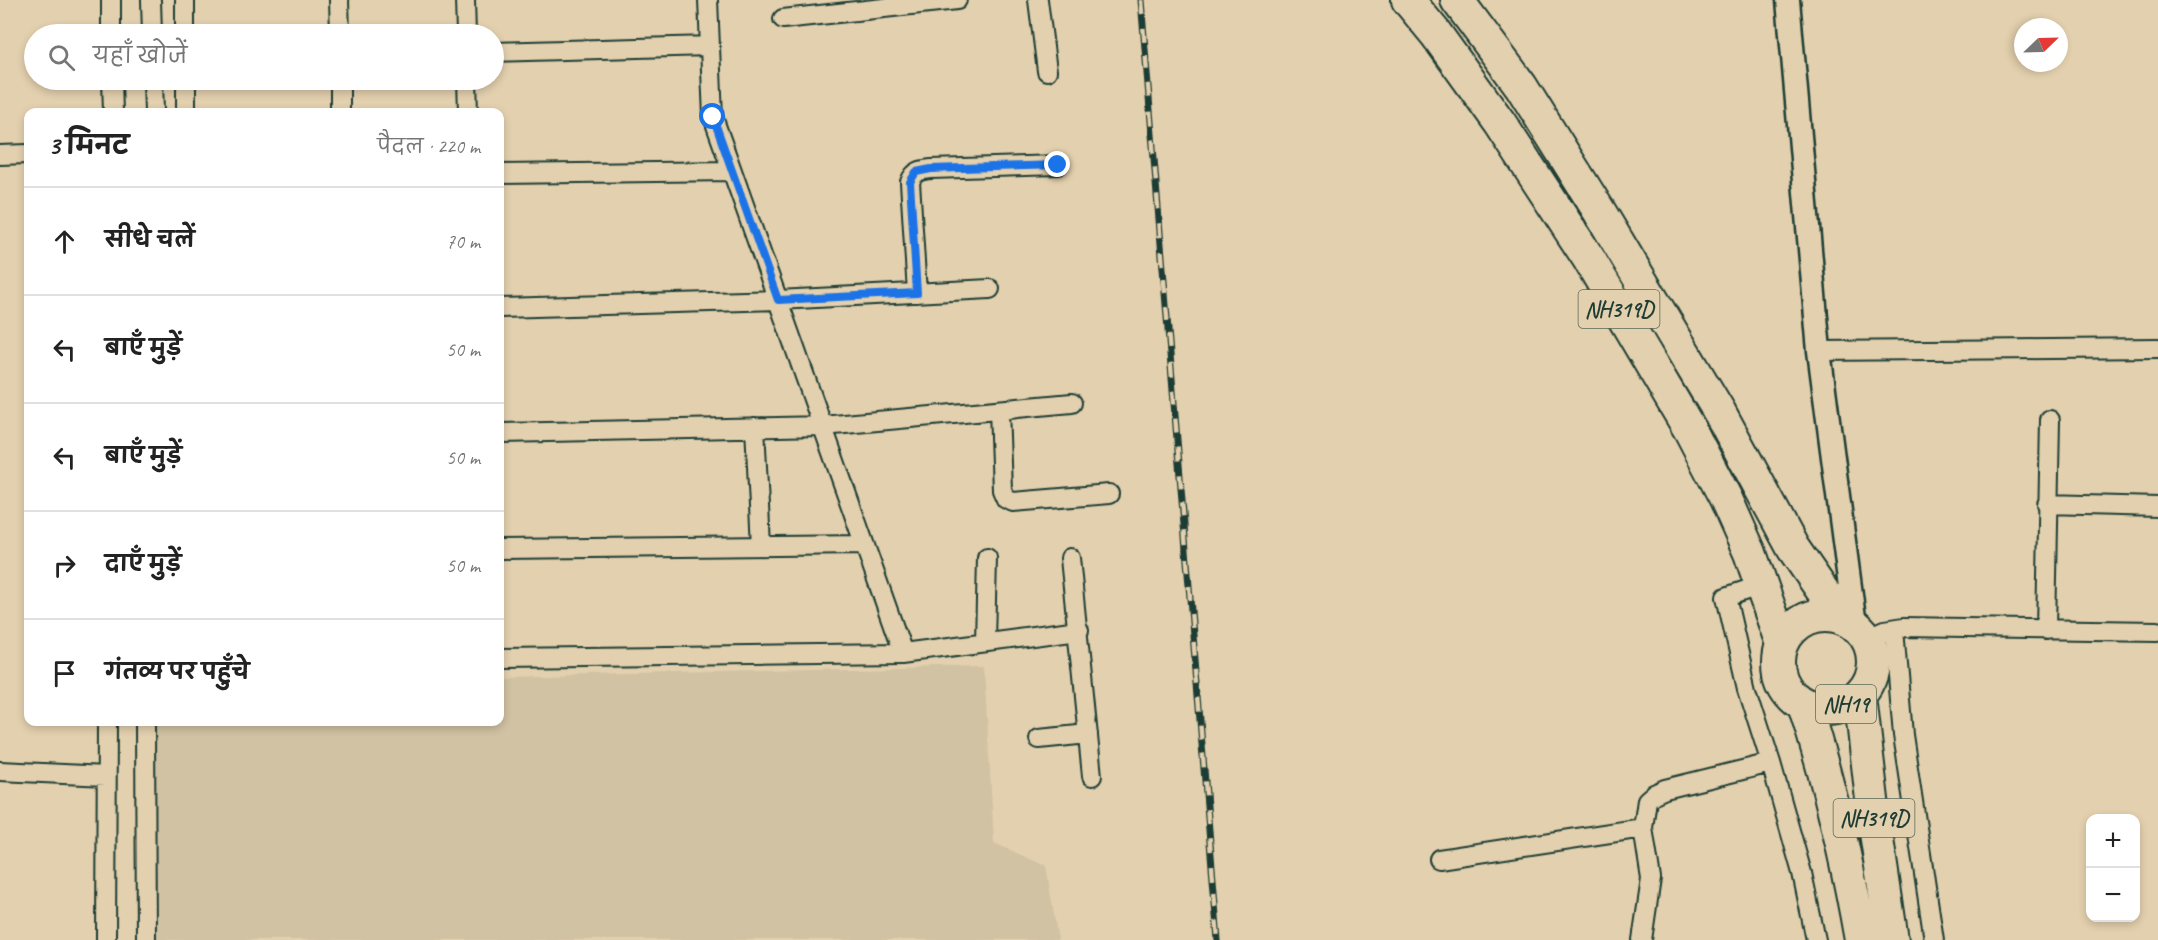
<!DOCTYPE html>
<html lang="hi">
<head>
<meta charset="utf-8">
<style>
  :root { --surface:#fff; --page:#f6f6f6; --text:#222; --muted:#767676; --line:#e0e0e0 }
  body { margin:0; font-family:Caveat,"Playpen Sans Deva",sans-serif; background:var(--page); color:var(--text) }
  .controls { position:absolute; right:18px; bottom:18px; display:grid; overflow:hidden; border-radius:12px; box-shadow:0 3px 9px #0003 }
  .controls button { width:54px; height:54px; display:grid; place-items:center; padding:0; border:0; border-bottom:2px solid var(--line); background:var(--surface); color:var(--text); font:30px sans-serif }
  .compass { position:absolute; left:2014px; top:18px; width:54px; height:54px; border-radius:50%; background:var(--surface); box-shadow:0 3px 9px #0003; rotate:67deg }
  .stop { position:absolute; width:18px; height:18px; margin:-14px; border:4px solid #1a73e8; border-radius:50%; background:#fff }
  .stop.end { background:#1a73e8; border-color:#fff; box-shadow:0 2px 6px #0008 }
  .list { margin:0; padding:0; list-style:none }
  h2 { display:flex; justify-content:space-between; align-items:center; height:78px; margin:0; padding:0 24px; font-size:26px }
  h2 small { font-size:20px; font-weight:400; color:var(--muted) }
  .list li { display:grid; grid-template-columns:39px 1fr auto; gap:18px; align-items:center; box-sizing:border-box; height:108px; padding:0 24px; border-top:2px solid var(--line) }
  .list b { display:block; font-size:22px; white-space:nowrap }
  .list em { font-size:20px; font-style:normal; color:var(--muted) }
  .icon { flex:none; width:33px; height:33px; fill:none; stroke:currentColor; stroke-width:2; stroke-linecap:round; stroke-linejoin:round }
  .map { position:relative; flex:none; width:2158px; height:940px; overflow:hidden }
  .search { position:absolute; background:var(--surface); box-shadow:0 3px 9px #0003; left:24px; top:24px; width:480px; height:66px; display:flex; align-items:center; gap:15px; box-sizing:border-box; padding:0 21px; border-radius:33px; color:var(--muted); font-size:22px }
  .panel { position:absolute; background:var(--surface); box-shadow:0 3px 9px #0003; left:24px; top:108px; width:480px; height:618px; border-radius:12px }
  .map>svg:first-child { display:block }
  .built { fill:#d1c2a3 }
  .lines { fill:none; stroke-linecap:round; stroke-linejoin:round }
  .minor-casing { stroke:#1f3d34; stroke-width:22 }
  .tertiary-casing { stroke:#1f3d34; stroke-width:27 }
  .trunk-casing { stroke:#1f3d34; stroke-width:36 }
  .minor { stroke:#e3d0ae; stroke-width:18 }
  .tertiary { stroke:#e3d0ae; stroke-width:22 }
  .trunk { stroke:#e3d0ae; stroke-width:32 }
  .rail-casing { stroke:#1f3d34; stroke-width:7 }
  .rail { stroke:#e3d0ae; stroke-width:4.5; stroke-dasharray:14; stroke-linecap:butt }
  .route { stroke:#1a73e8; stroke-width:8 }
  .labels { text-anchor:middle; stroke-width:4.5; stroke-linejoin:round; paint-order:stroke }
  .shield { fill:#e3d0ae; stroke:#5a6959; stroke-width:1.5 }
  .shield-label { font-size:22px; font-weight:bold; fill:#1f3d34 }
</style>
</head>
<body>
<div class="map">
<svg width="2158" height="940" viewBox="0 0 2158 940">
  <rect width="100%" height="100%" fill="#e3d0ae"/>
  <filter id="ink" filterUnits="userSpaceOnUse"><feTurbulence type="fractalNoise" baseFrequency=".0167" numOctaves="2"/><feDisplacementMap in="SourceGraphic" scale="12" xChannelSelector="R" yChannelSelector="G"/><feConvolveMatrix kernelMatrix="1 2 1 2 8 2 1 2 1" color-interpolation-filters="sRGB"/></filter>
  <g filter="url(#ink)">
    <path class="built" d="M 984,666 L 994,843 L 1046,866 L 1058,940 L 154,940 L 153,722 L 500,722 L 500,677 Z"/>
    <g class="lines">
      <defs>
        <path id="minor" d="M 111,0 L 111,34
          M 151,0 L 152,34
          M 185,0 L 185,34
          M 339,0 L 340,34
          M 465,0 L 466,34
          M 708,0 L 713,117 L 903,653
          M 1038,0 L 1047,71
          M 783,19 L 957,0
          M 494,52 L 710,46
          M 112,80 L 113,112
          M 153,80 L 154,112
          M 186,80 L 186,112
          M 340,80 L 340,112
          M 467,80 L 468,112
          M 0,155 L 28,154
          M 500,174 L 732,171
          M 917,293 L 910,182 C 914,171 921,170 931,169 L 1058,165
          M 500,308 L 778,300 L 990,289
          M 1819,351 L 2158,348
          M 999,410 L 1002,490 L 1006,499 L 1013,502 L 1109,494
          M 755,427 L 761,546
          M 500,433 L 823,426 L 1072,403
          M 2047,504 L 2158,507
          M 500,549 L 864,545
          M 1070,558 L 1092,776
          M 1761,585 L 1726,597 L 1747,688 L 1771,763 L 1802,873 L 1816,940
          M 1894,629 L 1903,735 L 1934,940
          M 2046,630 L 2050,420
          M 1867,638 L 1885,630 L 1904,627 L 2158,631
          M 985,642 L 987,558
          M 500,658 L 903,653 L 1079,630
          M 145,722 L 146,940
          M 1039,739 L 1088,734
          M 0,771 L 106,776
          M 1439,859 L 1643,828
          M 106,940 L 107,722
          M 1642,940 L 1651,879 L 1643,828 L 1647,800 L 1654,794 L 1665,789 L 1771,763"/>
        <path id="tertiary" d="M 1788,0 L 1819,351 L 1855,625"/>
        <path id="trunk" d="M 1408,0 L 1436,34 L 1500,123 L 1589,259 L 1690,430 L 1726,499 L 1750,553 L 1782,644
          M 1457,0 L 1521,86 L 1601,214 L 1720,413 L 1793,548 L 1840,616
          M1779 662a47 47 0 1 1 94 0a47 47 0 1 1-94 0Z
          M 1860,695 L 1875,826 L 1892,940
          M 1804,704 C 1829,782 1847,860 1861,940"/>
      </defs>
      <use href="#minor" class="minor-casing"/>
      <use href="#tertiary" class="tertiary-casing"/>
      <use href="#trunk" class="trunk-casing"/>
      <use href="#minor" class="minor"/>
      <use href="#tertiary" class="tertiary"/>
      <use href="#trunk" class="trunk"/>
      <defs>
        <path id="rail" d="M 1141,0 L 1218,940"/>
      </defs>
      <use href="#rail" class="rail-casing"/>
      <use href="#rail" class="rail"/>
    </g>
  </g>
  <g class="lines" filter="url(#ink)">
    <path class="route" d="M 713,117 L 778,300 L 917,293 L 910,182 L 916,172 L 931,169 L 1058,165"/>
  </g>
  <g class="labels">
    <g class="shield">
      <rect x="1578.5" y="290" width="81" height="38" rx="4.5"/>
      <rect x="1816" y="685" width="60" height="38" rx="4.5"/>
      <rect x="1833.5" y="799" width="81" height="38" rx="4.5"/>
    </g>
    <g class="shield-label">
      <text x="1619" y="317">NH319D</text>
      <text x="1846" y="712">NH19</text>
      <text x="1874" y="826">NH319D</text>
    </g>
  </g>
</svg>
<div class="controls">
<button>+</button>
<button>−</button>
</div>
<svg class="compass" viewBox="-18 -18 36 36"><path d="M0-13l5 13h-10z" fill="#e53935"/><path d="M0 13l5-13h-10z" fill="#767676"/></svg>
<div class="stop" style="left:713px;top:117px"></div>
<div class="stop end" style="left:1058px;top:165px"></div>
<div class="search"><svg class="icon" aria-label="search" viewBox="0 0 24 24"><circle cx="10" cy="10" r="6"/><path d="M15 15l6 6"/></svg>यहाँ खोजें</div>
<section class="panel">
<h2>3 मिनट<small>पैदल · 220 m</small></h2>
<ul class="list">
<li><svg class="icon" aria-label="ahead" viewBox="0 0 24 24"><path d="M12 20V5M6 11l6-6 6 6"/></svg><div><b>सीधे चलें</b></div><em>70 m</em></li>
<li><svg class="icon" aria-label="left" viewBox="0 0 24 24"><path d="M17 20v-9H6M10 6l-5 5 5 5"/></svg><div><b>बाएँ मुड़ें</b></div><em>50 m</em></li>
<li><svg class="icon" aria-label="left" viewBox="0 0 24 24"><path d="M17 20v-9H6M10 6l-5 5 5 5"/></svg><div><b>बाएँ मुड़ें</b></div><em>50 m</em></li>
<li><svg class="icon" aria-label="right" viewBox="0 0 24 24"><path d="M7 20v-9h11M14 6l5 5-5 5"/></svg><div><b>दाएँ मुड़ें</b></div><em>50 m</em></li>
<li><svg class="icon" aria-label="arrive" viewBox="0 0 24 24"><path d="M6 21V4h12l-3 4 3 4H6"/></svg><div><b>गंतव्य पर पहुँचे</b></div></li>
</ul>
</section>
</div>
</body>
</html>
